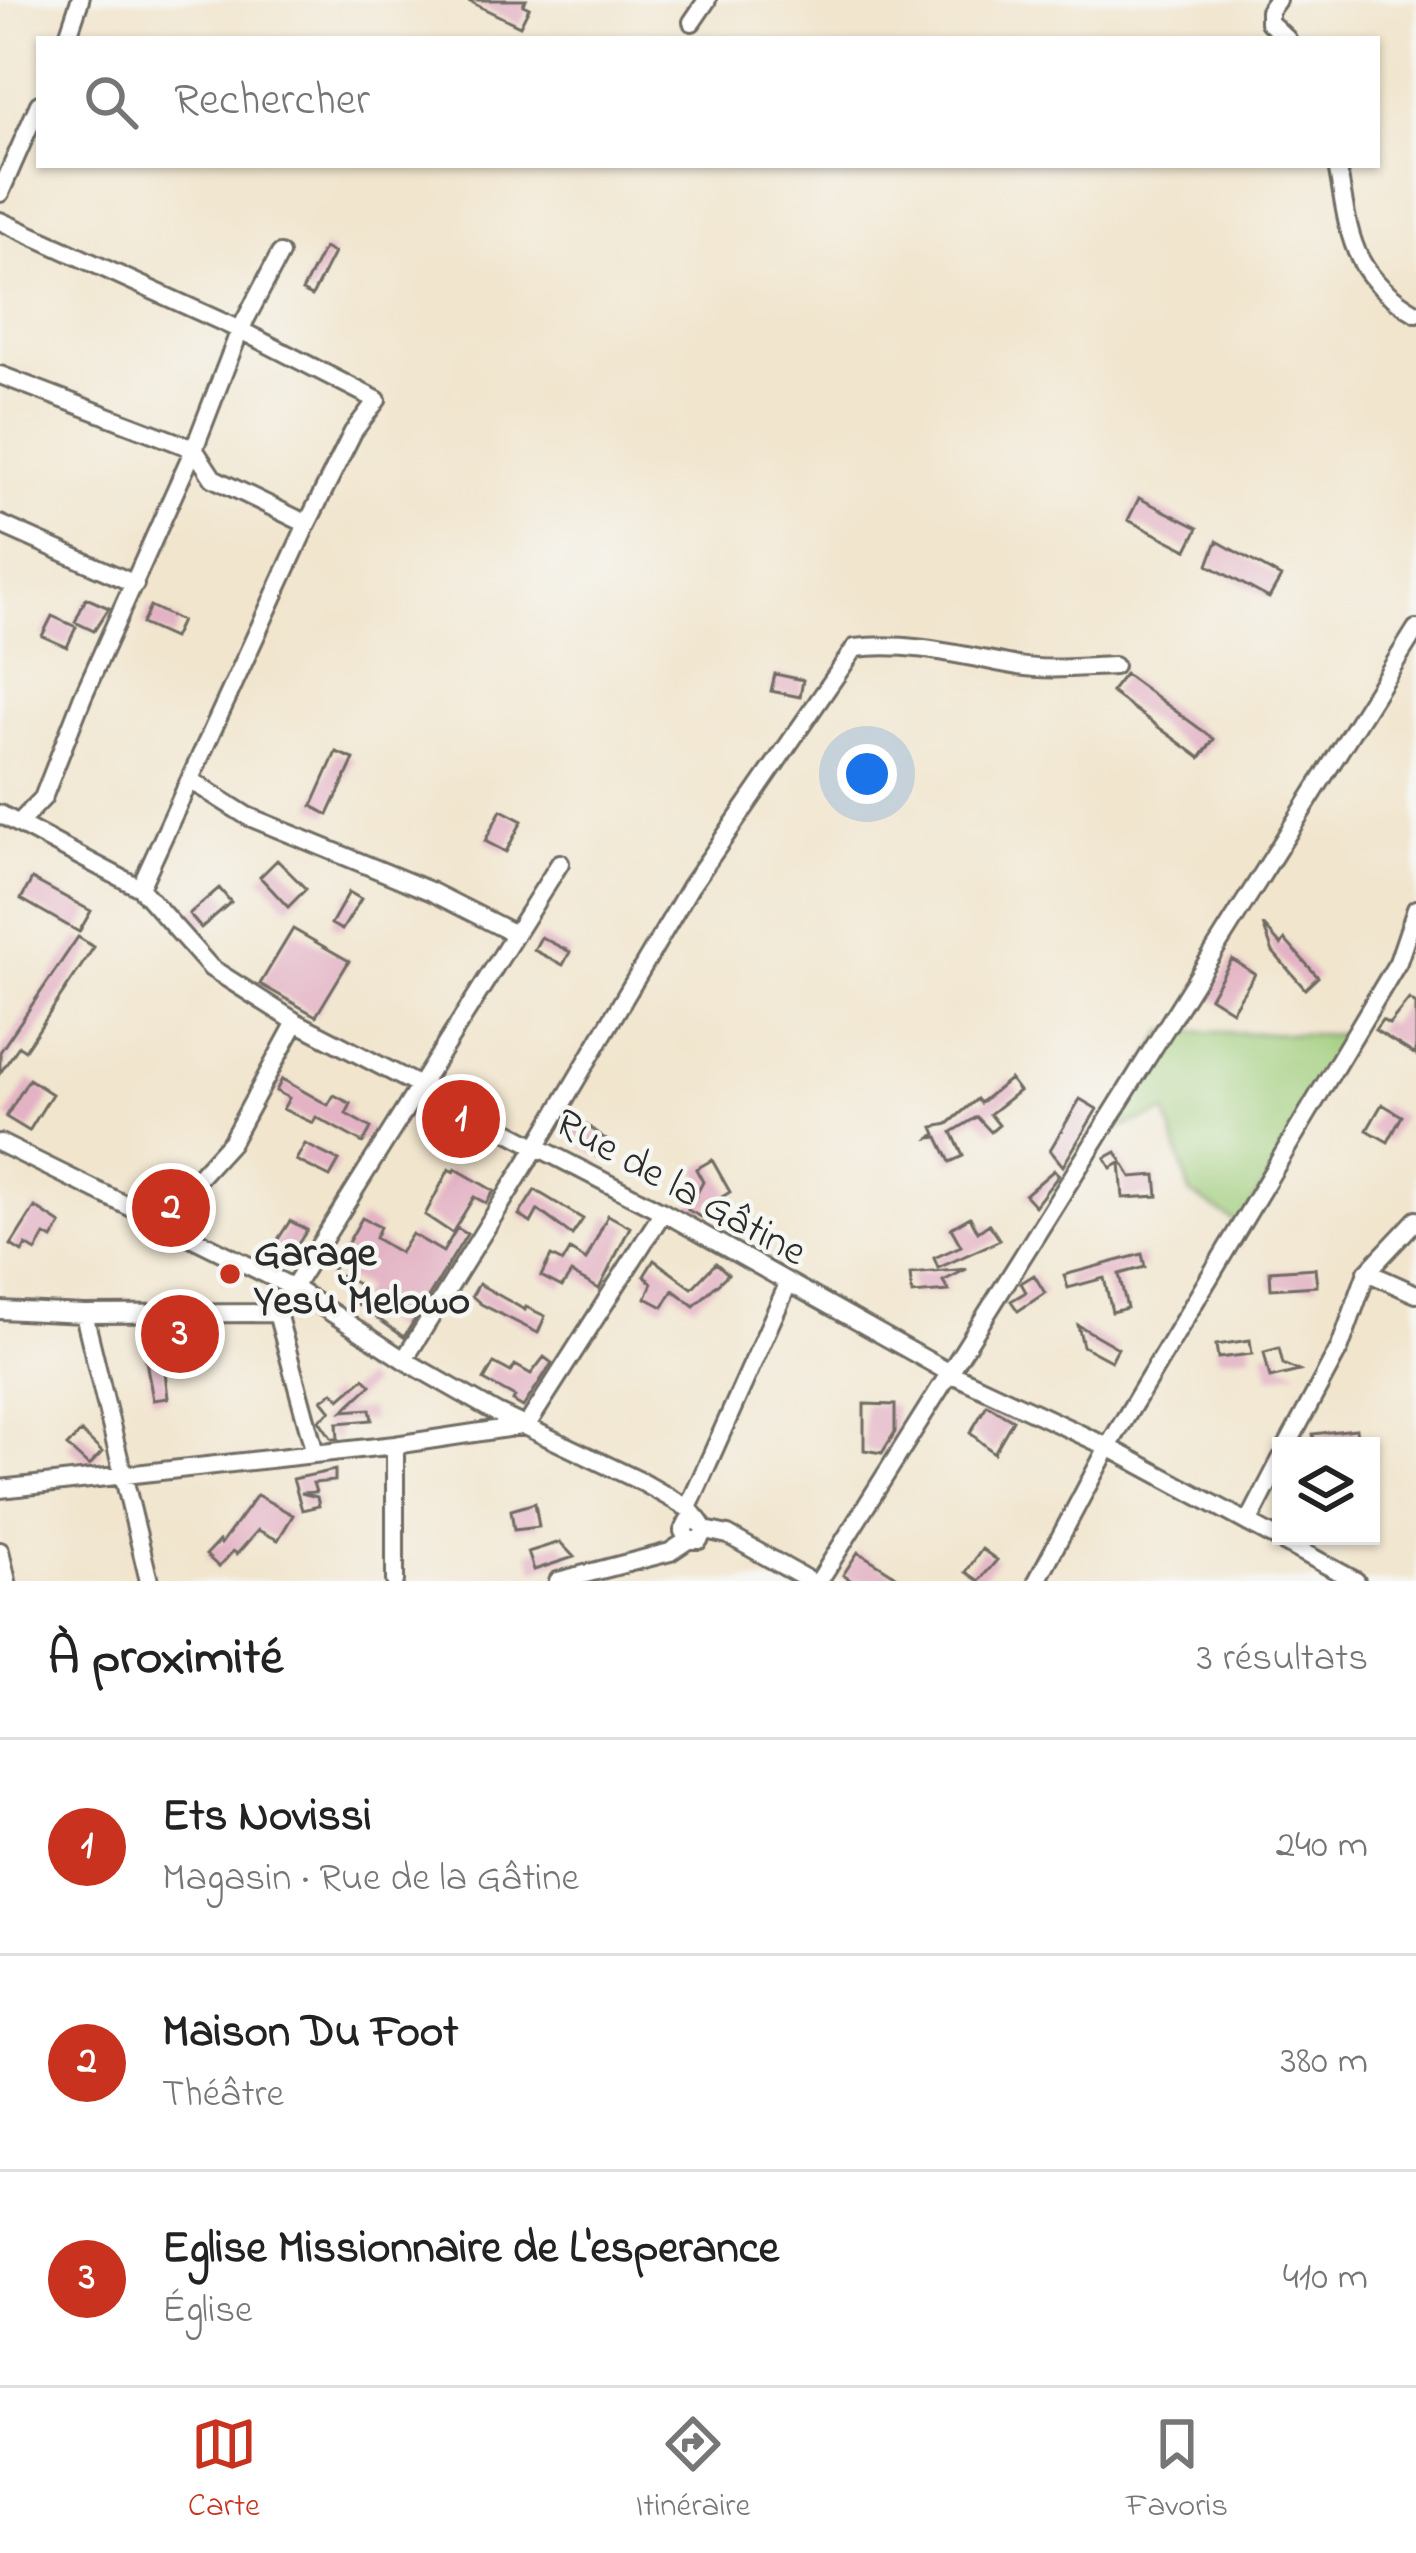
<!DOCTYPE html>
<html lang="fr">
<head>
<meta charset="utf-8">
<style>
  :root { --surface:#fff; --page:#f2f2f2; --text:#222; --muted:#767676; --line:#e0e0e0; --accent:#c8321e }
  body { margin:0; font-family:"Indie Flower",sans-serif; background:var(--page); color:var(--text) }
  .controls { position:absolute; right:36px; bottom:36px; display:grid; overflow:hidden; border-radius:0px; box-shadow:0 3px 9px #0004 }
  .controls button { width:108px; height:108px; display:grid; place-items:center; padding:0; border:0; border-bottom:3px solid var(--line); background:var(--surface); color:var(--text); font:60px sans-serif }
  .you { position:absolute; left:867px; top:774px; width:42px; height:42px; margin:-30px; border:9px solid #fff; border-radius:50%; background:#1a73e8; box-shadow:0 0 0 18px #1a73e833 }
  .badge { display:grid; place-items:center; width:78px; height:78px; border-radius:50%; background:var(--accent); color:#fff; font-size:39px; font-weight:700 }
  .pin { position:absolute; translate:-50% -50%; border:6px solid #fff; box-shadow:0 3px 12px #0006 }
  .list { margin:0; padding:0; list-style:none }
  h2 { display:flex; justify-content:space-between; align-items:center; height:156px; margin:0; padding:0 48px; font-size:51px }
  h2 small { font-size:39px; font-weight:400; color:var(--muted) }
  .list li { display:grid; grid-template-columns:78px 1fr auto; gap:36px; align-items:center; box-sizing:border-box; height:216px; padding:0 48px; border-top:3px solid var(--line) }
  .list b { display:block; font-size:45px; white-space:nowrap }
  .list p { margin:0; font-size:39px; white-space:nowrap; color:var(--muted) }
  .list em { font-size:39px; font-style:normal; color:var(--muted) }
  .icon { flex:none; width:66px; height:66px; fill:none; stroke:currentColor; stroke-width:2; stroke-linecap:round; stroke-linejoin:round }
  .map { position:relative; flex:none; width:1416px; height:1581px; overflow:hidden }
  .search { position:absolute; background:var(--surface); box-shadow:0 3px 9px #0004; left:36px; right:36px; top:36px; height:132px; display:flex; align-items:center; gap:30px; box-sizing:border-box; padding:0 42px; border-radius:0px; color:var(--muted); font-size:45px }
  .sheet { height:804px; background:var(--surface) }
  nav { display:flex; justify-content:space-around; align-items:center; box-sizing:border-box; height:168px; border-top:3px solid var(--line); background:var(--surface); font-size:33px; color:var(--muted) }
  nav a { display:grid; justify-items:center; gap:6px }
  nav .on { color:var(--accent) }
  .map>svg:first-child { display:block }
  .green { fill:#9fcc79; stroke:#657c52; stroke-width:3 }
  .building { fill:#e3b2c4 }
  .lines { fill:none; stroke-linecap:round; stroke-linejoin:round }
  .minor-casing { stroke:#706c64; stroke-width:22 }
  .minor { stroke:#fff; stroke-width:16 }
  .poi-dot { fill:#c8321e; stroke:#f6f6f2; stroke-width:4.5 }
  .labels { text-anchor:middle; stroke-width:9; stroke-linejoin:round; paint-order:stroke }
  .street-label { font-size:42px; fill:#2b2b2b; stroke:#f6f6f2 }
  .poi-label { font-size:42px; font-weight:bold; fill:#2b2b2b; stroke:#f6f6f2; text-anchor:start }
</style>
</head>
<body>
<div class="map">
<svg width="1416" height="1581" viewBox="0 0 1416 1581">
  <rect width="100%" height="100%" fill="#f6f6f2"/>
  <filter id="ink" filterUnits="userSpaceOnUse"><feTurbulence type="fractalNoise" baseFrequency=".00833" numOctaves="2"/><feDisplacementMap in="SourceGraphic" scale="24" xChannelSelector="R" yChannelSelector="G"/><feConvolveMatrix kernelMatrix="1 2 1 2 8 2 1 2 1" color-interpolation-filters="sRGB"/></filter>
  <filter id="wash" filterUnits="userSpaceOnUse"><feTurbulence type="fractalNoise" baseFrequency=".004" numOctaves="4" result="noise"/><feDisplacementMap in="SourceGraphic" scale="48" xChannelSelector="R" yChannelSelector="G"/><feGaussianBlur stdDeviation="2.7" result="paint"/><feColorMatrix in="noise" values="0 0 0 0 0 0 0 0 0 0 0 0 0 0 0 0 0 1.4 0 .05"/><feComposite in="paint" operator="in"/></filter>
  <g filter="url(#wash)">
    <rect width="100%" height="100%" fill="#f1e5cd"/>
    <path class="green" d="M 1165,1031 L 1354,1035 L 1240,1225 L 1190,1193 L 1166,1112 L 1099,1135 Z"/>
    <g id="blocks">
      <path class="building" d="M 466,0 L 526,0 L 523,5 L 529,8 L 520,26 Z
        M 324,248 L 334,253 L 312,296 L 302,291 Z
        M 1139,498 L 1198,528 L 1187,550 L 1128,520 Z
        M 1217,541 L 1281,577 L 1269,598 L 1208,565 Z
        M 86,598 L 109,608 L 94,631 L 75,622 Z
        M 150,606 L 181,621 L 173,638 L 142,624 Z
        M 52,616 L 76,627 L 67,647 L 42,636 Z
        M 775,674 L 803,680 L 800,697 L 771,691 Z
        M 1125,674 L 1214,739 L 1200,758 L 1111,692 Z
        M 336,752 L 354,759 L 328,815 L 312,806 Z
        M 501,810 L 522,821 L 506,852 L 485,841 Z
        M 277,860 L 306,889 L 288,907 L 260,877 Z
        M 32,879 L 91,911 L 79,932 L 21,899 Z
        M 219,888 L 231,902 L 201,928 L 189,914 Z
        M 349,892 L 361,899 L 342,930 L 331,924 Z
        M 1263,925 L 1281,945 L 1285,940 L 1318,977 L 1305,989 L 1273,952 Z
        M 293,929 L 349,961 L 316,1016 L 260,984 Z
        M 78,937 L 94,947 L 25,1050 L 19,1046 L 0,1073 L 0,1052 Z
        M 541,937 L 570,952 L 563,965 L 534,950 Z
        M 1232,959 L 1255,974 L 1232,1011 L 1210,997 Z
        M 1409,999 L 1416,1004 L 1416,1055 L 1375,1030 L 1382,1020 L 1389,1024 Z
        M 29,1079 L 52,1094 L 29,1131 L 6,1117 Z
        M 282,1079 L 328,1105 L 334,1095 L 351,1104 L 346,1114 L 371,1128 L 363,1143 L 316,1117 L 313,1123 L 283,1109 L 289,1098 L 276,1091 Z
        M 1010,1079 L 1019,1091 L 990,1114 L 999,1125 L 991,1132 L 977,1117 L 952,1132 L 963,1156 L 950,1162 L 938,1137 L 931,1138 L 936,1134 L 933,1127 L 948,1124 L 977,1099 L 980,1103 Z
        M 1080,1099 L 1097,1109 L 1063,1166 L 1050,1150 Z
        M 1382,1104 L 1402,1116 L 1388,1142 L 1367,1130 Z
        M 577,1118 L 608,1141 L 596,1156 L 567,1135 Z
        M 305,1144 L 339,1161 L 330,1177 L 296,1160 Z
        M 1116,1152 L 1131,1177 L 1156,1175 L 1158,1196 L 1123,1198 L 1120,1163 L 1111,1168 L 1105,1158 Z
        M 712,1160 L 730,1192 L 707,1206 L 701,1217 L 688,1210 L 703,1182 L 696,1169 Z
        M 449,1169 L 454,1172 L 456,1169 L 494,1191 L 486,1203 L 474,1197 L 452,1233 L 425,1215 Z
        M 1054,1170 L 1059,1175 L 1035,1206 L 1025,1195 Z
        M 535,1190 L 583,1219 L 572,1235 L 538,1210 L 531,1223 L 519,1215 Z
        M 35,1207 L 61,1224 L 52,1239 L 45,1235 L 36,1251 L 26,1245 L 22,1252 L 11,1245 Z
        M 608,1215 L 630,1227 L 599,1289 L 571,1273 L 562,1287 L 541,1276 L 551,1256 L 563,1262 L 570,1250 L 586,1260 Z
        M 970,1217 L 978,1232 L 989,1224 L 1000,1240 L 938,1268 L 934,1258 L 961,1246 L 951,1228 Z
        M 362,1218 L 380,1227 L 375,1238 L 400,1253 L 412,1234 L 443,1252 L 457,1228 L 467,1234 L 404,1337 L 356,1303 L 365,1288 L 332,1271 Z
        M 290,1221 L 307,1230 L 284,1266 L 267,1256 Z
        M 1142,1254 L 1145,1267 L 1119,1274 L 1127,1308 L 1112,1312 L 1104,1278 L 1068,1288 L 1064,1275 Z
        M 654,1260 L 692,1288 L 716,1263 L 728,1274 L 694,1306 L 673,1290 L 663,1307 L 646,1298 L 652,1283 L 644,1276 Z
        M 1315,1268 L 1317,1286 L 1271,1289 L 1270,1271 Z
        M 967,1269 L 943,1281 L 949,1291 L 912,1294 L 910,1274 Z
        M 1034,1275 L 1045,1293 L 1018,1311 L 1011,1301 L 1026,1292 L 1021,1283 Z
        M 479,1284 L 525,1310 L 526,1307 L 545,1316 L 538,1333 L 481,1304 L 472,1296 Z
        M 1078,1325 L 1118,1348 L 1111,1361 L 1083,1346 Z
        M 1250,1340 L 1252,1354 L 1218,1358 L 1216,1345 Z
        M 1279,1348 L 1283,1364 L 1299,1371 L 1270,1378 L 1264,1352 Z
        M 163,1354 L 168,1398 L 153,1400 L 145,1355 Z
        M 544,1357 L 552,1363 L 523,1407 L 513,1401 L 515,1397 L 484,1380 L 494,1363 L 511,1372 L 515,1365 L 531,1374 Z
        M 364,1378 L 371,1385 L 343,1411 L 370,1409 L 372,1420 L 337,1423 L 338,1439 L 332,1439 L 319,1420 L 331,1411 L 322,1400 L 333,1392 L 340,1399 Z
        M 864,1404 L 895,1405 L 895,1432 L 882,1453 L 864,1450 Z
        M 987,1405 L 1013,1420 L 994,1453 L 970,1433 Z
        M 1356,1429 L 1359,1446 L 1315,1446 L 1313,1434 Z
        M 81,1432 L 102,1452 L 89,1466 L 67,1446 Z
        M 335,1470 L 335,1481 L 313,1483 L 316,1492 L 301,1493 L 317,1497 L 319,1506 L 302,1510 L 293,1479 Z
        M 257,1495 L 293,1515 L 278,1540 L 258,1530 L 237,1554 L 233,1551 L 219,1567 L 206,1555 L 219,1541 L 221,1544 Z
        M 535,1503 L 539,1527 L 514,1530 L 511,1510 Z
        M 560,1542 L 574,1557 L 534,1570 L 528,1552 Z
        M 982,1549 L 997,1560 L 979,1581 L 966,1572 Z
        M 858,1552 L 879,1565 L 904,1581 L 852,1581 L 843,1575 Z"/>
    </g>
  </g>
  <g filter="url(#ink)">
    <use href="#blocks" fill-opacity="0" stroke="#706c64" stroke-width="3"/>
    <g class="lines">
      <defs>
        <path id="minor" d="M 1277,0 L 1269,11 L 1269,22 L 1287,39
          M 692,22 L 707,0
          M 67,39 L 80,0
          M 1337,165 C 1350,235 1349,274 1416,313
          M 0,193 L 39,104
          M 0,221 L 240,330 L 377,400 L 353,432 L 307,524 L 140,888
          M 0,375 L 194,449 L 213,478 L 307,524
          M 0,524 L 135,584
          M 190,780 L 247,816 L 430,891 L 515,934
          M 0,814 L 140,888 L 211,968 L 296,1022 L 663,1212 L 950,1373 L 1108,1447 L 1356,1581
          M 19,823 L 43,798 L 83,696 L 194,449 L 240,330 L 280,254
          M 0,1143 L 294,1288 L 404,1360 L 497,1413 L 642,1482 L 688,1508 L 699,1521
          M 159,1221 L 231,1142 L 296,1022
          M 1367,1272 L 1416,1294
          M 0,1310 L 84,1314 L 277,1313 L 560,863
          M 277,1313 L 315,1453
          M 84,1314 L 149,1581
          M 404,1360 L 537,1146 L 690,887 L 855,648 C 910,641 964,656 1018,666 C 1049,671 1082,667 1114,666
          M 395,1445 L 395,1581
          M 1287,1446 L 1340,1347 L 1367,1272 L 1416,1220
          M 0,1489 L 395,1445 L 527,1425 L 663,1212
          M 688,1508 L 788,1284
          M 1248,1523 L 1281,1459
          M 705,1530 L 699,1540 L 688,1540 L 683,1531 L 688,1521 L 699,1521 L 705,1530 L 728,1535 L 810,1581
          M 0,1551 L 7,1581
          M 558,1581 L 670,1552 L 688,1540
          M 819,1581 L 1416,629
          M 1037,1581 L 1108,1447 L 1398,962 L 1416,909"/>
      </defs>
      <use href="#minor" class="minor-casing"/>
      <use href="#minor" class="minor"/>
    </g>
  </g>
  <circle class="poi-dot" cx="230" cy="1274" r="12"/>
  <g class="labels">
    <g class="street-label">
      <text transform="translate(682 1185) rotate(29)" y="15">Rue de la Gâtine</text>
    </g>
    <g class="poi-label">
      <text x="254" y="1265">Garage<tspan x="254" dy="48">Yesu Melowo</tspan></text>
    </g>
  </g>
</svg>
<div class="controls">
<button><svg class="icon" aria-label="layers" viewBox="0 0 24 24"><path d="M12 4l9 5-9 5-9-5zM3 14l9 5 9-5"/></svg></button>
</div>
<div class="you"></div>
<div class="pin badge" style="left:461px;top:1119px">1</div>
<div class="pin badge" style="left:171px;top:1208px">2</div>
<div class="pin badge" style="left:180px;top:1334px">3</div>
<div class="search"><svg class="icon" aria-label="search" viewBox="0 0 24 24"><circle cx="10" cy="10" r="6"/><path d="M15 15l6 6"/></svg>Rechercher</div>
</div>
<section class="sheet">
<h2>À proximité<small>3 résultats</small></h2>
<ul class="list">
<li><span class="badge">1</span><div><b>Ets Novissi</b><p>Magasin · Rue de la Gâtine</p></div><em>240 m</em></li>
<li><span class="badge">2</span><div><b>Maison Du Foot</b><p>Théâtre</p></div><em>380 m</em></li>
<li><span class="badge">3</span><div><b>Eglise Missionnaire de L'esperance</b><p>Église</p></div><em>410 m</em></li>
</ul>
</section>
<nav>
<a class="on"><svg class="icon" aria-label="map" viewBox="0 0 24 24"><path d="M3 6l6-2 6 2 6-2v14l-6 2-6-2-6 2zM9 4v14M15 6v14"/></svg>Carte</a>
<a><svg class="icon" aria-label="directions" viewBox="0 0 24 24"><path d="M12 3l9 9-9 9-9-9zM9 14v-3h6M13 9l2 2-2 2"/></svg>Itinéraire</a>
<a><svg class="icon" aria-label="saved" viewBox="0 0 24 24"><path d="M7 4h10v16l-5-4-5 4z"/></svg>Favoris</a>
</nav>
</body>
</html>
